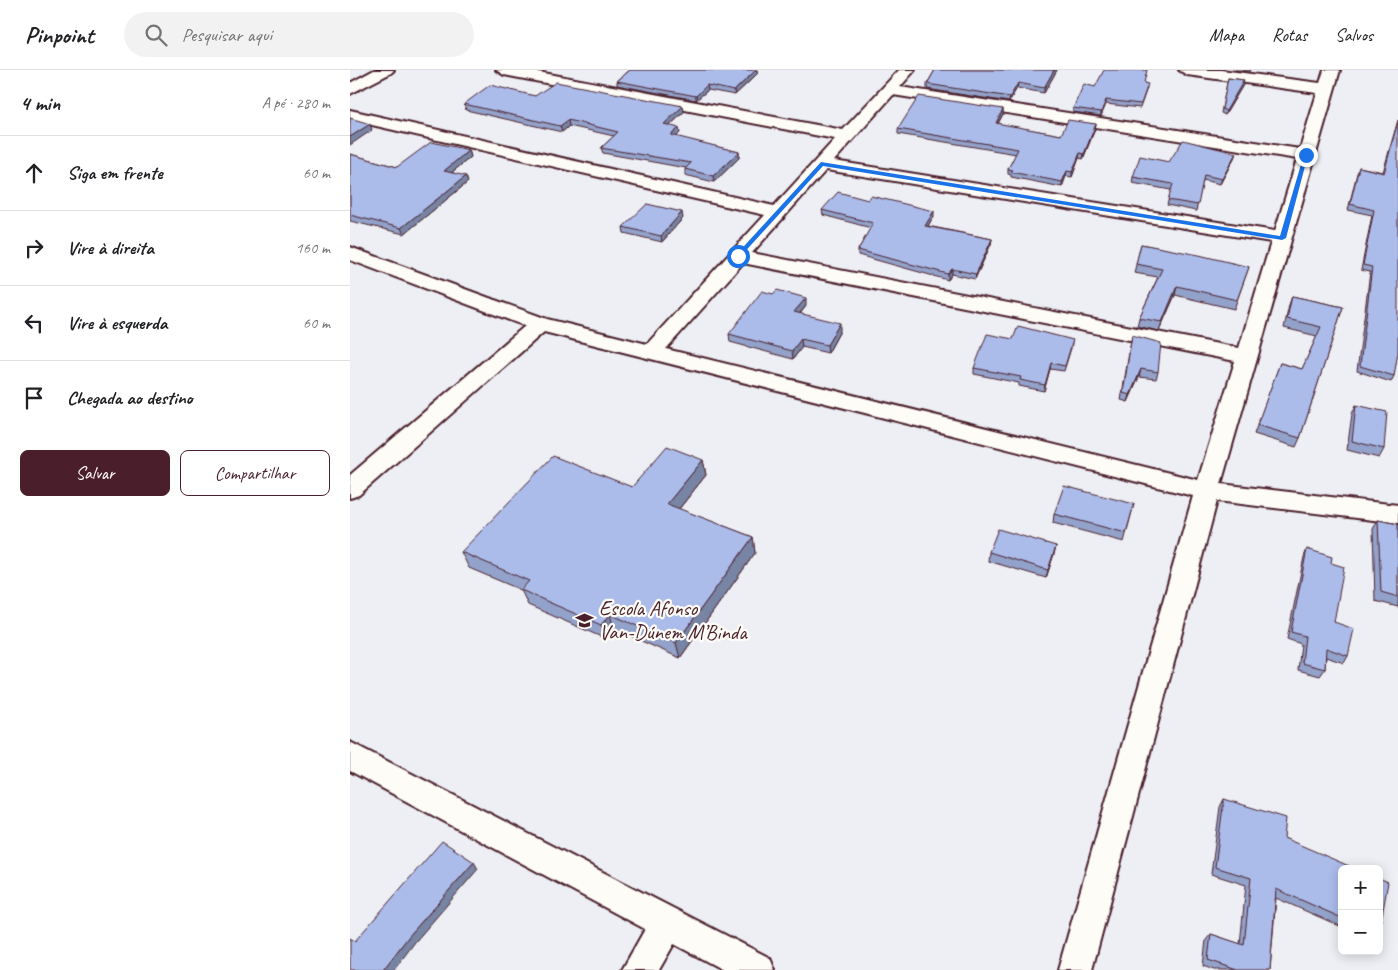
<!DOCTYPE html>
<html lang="pt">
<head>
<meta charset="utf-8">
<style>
  :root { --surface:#fff; --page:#f2f2f2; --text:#202124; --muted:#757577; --line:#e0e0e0; --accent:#4a1f2b }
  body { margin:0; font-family:Caveat,sans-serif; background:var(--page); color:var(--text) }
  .controls { position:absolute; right:15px; bottom:15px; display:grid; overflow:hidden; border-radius:8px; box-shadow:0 2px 12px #0003 }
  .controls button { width:45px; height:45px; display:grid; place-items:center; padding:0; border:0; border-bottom:1px solid var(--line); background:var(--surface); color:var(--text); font:25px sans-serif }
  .stop { position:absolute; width:15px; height:15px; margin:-11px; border:4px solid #1a73e8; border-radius:50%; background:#fff }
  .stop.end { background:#1a73e8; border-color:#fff; box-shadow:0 1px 5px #0008 }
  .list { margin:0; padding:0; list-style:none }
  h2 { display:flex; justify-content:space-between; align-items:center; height:65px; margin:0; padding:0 20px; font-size:21px }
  h2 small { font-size:16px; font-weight:400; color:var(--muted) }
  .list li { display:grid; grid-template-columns:32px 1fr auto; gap:15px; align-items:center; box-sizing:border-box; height:75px; padding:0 20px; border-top:1px solid var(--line) }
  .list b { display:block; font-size:19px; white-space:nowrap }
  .list em { font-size:16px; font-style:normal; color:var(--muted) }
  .actions { display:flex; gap:10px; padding:15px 20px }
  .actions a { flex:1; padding:11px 0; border:1px solid var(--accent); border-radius:8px; text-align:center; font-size:18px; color:var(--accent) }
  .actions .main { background:var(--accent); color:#fff }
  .icon { flex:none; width:28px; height:28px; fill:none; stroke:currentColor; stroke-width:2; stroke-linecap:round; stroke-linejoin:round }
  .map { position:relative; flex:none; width:1048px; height:900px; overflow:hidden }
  header { display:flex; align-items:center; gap:30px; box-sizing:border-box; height:70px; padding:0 25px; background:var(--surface); border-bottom:1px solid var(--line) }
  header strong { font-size:24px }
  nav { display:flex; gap:28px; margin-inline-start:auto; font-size:18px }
  .search { width:350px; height:45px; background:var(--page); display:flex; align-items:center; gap:12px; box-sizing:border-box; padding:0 18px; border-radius:28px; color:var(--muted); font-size:19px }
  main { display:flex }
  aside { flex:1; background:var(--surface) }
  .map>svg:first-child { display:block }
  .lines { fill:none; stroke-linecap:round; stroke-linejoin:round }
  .street-casing { stroke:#4a1f2b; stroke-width:4 }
  .street { fill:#fdfcf7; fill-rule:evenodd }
  .wall { fill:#93a2ca; stroke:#4a1f2b }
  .shaded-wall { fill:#7884a4; stroke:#4a1f2b }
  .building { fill:#abbceb; stroke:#4a1f2b }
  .route { fill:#1a73e8 }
  .labels { text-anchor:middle; stroke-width:4.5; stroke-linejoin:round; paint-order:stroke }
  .poi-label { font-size:21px; fill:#4a1f2b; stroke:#fdfcf7; text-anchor:start }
</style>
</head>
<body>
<header>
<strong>Pinpoint</strong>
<div class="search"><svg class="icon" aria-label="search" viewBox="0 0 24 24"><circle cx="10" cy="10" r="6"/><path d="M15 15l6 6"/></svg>Pesquisar aqui</div>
<nav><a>Mapa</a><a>Rotas</a><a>Salvos</a></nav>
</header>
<main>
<aside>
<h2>4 min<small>A pé · 280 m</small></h2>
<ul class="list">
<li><svg class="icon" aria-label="ahead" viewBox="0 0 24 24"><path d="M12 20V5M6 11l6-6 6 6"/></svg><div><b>Siga em frente</b></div><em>60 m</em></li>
<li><svg class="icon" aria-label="right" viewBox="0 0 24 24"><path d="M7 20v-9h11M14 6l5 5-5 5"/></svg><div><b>Vire à direita</b></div><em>160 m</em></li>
<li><svg class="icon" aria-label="left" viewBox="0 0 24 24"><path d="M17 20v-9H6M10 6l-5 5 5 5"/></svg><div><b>Vire à esquerda</b></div><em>60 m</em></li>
<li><svg class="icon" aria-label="arrive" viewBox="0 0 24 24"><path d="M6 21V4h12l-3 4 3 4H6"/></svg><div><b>Chegada ao destino</b></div></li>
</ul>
<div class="actions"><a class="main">Salvar</a><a>Compartilhar</a></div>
</aside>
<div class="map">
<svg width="1048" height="900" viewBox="0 0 1048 900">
  <rect width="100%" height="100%" fill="#edeff5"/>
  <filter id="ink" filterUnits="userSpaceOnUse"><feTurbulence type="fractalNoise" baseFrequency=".02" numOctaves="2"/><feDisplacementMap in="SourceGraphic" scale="10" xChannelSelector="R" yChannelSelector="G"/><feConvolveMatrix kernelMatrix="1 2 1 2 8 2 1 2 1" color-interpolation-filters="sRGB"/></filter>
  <g filter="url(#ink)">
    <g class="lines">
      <defs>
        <path id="street" d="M 24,0 L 44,0 L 41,3 L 0,24 L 0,13 Z
          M 146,0 L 178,0 L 493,60 L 549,0 L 565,0 L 550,17 L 950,79 L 967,23 L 837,5 L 829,0 L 871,0 L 970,13 L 974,0 L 990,0 L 871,414 L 1048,435 L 1048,453 L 867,431 L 742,900 L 708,900 L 843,426 L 194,262 L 9,425 L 0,428 L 0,405 L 175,256 L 0,190 L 0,177 L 197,249 L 297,274 L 415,145 L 0,50 L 0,40 L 424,136 L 485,69 L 154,5 ZM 543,25 L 947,89 L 925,161 L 484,91 ZM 476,100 L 921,172 L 889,278 L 402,183 ZM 393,193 L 885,291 L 848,410 L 316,279 Z
          M 0,672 L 420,888 L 425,900 L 373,900 L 324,874 L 309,900 L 272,900 L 295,859 L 0,701 Z"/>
      </defs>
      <use href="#street" class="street-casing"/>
      <use href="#street" class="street"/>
    </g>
    <path class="wall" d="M 280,0 L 407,0 L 408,3 L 385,25 L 358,20 L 346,30 L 267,15 L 267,11 Z
      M 585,0 L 707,0 L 694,23 L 667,18 L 659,32 L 577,19 L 577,14 Z
      M 885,0 L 901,0 L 900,2 Z
      M 878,8 L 894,10 L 893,15 L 875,45 L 871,43 Z
      M 794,13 L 797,18 L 790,38 L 756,34 L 751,46 L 723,42 L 723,38 L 745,17 Z
      M 185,26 L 333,36 L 334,42 L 319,56 L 330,63 L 326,67 L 389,82 L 389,88 L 364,112 L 335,105 L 335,99 L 336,98 L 253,83 L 251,78 L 264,66 L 219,56 L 212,62 L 116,40 L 114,34 Z
      M 653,39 L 653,44 L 648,54 L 711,65 L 745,59 L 733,89 L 729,88 L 722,107 L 716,106 L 712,117 L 661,107 L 661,105 L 658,104 L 658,99 L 666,84 L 548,64 L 548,59 Z
      M 1048,50 L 1044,306 L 1041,312 L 1007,301 L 1020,202 L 1011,200 L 1022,145 L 998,140 L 1007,103 L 1009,97 L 1033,102 Z
      M 119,80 L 121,87 L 102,102 L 118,112 L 54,164 L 0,151 L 0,84 L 47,97 Z
      M 886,83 L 884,88 L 870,114 L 853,110 L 846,141 L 817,135 L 821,120 L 782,113 L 783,107 L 819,92 Z
      M 472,140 L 584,146 L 578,156 L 642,169 L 641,174 L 625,209 L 602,204 L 598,210 L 508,185 L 508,180 L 521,158 L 473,145 Z
      M 333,148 L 312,172 L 274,163 L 273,157 Z
      M 791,174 L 899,197 L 884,239 L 825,225 L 809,261 L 787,256 L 789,248 L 808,207 L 784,203 Z
      M 942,226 L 993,237 L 950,368 L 946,377 L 904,364 L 930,293 L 952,299 L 967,266 L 934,258 L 939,235 Z
      M 456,236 L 450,244 L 490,261 L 478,283 L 452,277 L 443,289 L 380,272 L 379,264 Z
      M 782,265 L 808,302 L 806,309 L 789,307 L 778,332 L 771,330 Z
      M 663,269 L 722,275 L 714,301 L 700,299 L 694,321 L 669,316 L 669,313 L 624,304 L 624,298 Z
      M 1006,335 L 1034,379 L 1029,388 L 997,380 L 1002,344 Z
      M 353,390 L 356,405 L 329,439 L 403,467 L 405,483 L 330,588 L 264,559 L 256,569 L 178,535 L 171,520 L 119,498 L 111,482 Z
      M 784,434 L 774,472 L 703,453 L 704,444 Z
      M 1028,450 L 1048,454 L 1048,537 L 1025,531 L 1023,459 Z
      M 706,476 L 704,484 L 696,508 L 638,491 L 639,482 Z
      M 957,479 L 981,493 L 984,552 L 998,586 L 994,593 L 976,587 L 975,599 L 970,606 L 948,600 L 951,574 L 937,569 L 954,487 Z
      M 874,729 L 934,768 L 992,799 L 992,857 L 926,828 L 920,900 L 864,900 L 853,896 L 856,870 L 861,864 L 890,874 L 896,815 L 861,804 L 870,737 Z"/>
    <path class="shaded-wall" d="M 406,0 L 407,0 L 408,3 L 385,25 L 384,21 Z
      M 704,0 L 707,0 L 694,23 L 694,18 Z
      M 894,10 L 893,15 L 875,45 L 876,41 Z
      M 668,13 L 667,18 L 659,32 L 660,27 Z
      M 357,15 L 358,20 L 346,30 L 346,26 Z
      M 756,30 L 756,34 L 751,46 L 751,42 Z
      M 333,36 L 334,42 L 315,60 L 314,54 Z
      M 653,39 L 653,44 L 645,58 L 646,53 Z
      M 218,50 L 219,56 L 212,62 L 210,56 Z
      M 20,54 L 22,60 L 0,75 L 0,67 Z
      M 746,54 L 745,59 L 733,89 L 734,84 Z
      M 329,58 L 330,63 L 322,71 L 321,65 Z
      M 119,80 L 121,87 L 96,107 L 94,101 Z
      M 389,82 L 389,88 L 364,112 L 363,106 Z
      M 730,83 L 729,88 L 722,107 L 722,102 Z
      M 886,83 L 884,88 L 870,114 L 872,109 Z
      M 717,101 L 716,106 L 712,117 L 712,112 Z
      M 116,106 L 118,112 L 54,164 L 51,158 Z
      M 584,141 L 584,146 L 575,161 L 575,156 Z
      M 332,142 L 333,148 L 312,172 L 311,166 Z
      M 642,169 L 641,174 L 625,209 L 626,204 Z
      M 602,199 L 602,204 L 598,210 L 598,204 Z
      M 827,216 L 825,225 L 809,261 L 812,252 Z
      M 456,228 L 456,236 L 444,250 L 444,242 Z
      M 490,253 L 490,261 L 478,283 L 477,275 Z
      M 451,269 L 452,277 L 443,289 L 442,281 Z
      M 701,293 L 700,299 L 694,321 L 695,315 Z
      M 791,299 L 789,307 L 778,332 L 780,325 Z
      M 353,390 L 356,405 L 320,450 L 317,434 Z
      M 403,467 L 405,483 L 330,588 L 326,573 Z
      M 706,476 L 704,484 L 696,508 L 698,500 Z
      M 260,544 L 264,559 L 256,569 L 251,555 Z
      M 124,792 L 128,799 L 65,872 L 44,900 L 33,900 L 59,866 Z"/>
    <path class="building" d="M 280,0 L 406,0 L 384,21 L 357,15 L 346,26 L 267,11 Z
      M 585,0 L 704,0 L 694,18 L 668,13 L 660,27 L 577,14 Z
      M 754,0 L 797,0 L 794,13 L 798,14 L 791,34 L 756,30 L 751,42 L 723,38 L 734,14 L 745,17 Z
      M 878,8 L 894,10 L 876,41 L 872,39 Z
      M 206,12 L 333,36 L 314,54 L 329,58 L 321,65 L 389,82 L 363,106 L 335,99 L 341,93 L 251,78 L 268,62 L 218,50 L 210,56 L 114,34 L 140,15 L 185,26 Z
      M 569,26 L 653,39 L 646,53 L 711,65 L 718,50 L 746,54 L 734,84 L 730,83 L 722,102 L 717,101 L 712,112 L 661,102 L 663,100 L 658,99 L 668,79 L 548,59 Z
      M 0,48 L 20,54 L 0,67 Z
      M 1048,51 L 1048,282 L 1044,306 L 1010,296 L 1022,197 L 1013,195 L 1024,140 L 1000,134 L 1009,97 L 1034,103 Z
      M 833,70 L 886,83 L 872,109 L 854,105 L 848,135 L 818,130 L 823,114 L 783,107 L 790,86 L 819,92 Z
      M 81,72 L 119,80 L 94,101 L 116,106 L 51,158 L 0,145 L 0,84 L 47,97 Z
      M 488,122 L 518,130 L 521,126 L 584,141 L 575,156 L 642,169 L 626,204 L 602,199 L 598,204 L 508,180 L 523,153 L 472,140 Z
      M 297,134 L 332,142 L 311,166 L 273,157 Z
      M 791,174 L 849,185 L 899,197 L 887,230 L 827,216 L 812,252 L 789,248 L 812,199 L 786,194 Z
      M 427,220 L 456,228 L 444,242 L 490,253 L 477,275 L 451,269 L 442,281 L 379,264 L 412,221 L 423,224 Z
      M 942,226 L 993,237 L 950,368 L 907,355 L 930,293 L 952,299 L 971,257 L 937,249 Z
      M 668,256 L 723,270 L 715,296 L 701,293 L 695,315 L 670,310 L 671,307 L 624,298 L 637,264 L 663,269 Z
      M 782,265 L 811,273 L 808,302 L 791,299 L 780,325 L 773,323 Z
      M 1006,335 L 1037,342 L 1034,379 L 1002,371 Z
      M 317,376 L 353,390 L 317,434 L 403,467 L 326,573 L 260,544 L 251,555 L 171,520 L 179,511 L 111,482 L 203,386 L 282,417 Z
      M 714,416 L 784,434 L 776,463 L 704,444 Z
      M 1028,450 L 1048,454 L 1048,527 L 1031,522 Z
      M 648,459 L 706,476 L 698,500 L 639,482 Z
      M 957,479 L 982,487 L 981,493 L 994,497 L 984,552 L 1004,559 L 998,586 L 976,578 L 975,599 L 952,593 L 955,566 L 941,562 Z
      M 874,729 L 936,748 L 934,768 L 1006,799 L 992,799 L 992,848 L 926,819 L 920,900 L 888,900 L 858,890 L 861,864 L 894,875 L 901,808 L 865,797 Z
      M 92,771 L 124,792 L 59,866 L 33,900 L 0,900 L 0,868 L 5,871 Z
      M 1029,808 L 1038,812 L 1029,863 Z"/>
  </g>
  <path class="route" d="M 954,84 L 958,85 L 936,168 L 932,170 L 473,96 L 390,187 L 385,186 L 471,92 L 930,166 Z"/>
  <defs>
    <symbol id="school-bare" viewBox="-9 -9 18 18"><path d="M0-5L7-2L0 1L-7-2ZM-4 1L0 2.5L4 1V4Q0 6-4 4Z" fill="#4a1f2b" stroke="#fdfcf7" stroke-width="2.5" paint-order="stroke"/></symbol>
  </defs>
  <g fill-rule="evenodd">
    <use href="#school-bare" x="222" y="538" width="25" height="25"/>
  </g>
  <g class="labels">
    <g class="poi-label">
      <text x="249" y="545">Escola Afonso<tspan x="249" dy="24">Van-Dúnem M’Binda</tspan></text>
    </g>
  </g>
</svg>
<div class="controls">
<button>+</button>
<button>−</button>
</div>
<div class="stop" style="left:388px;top:186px"></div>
<div class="stop end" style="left:956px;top:85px"></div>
</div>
</main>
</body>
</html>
